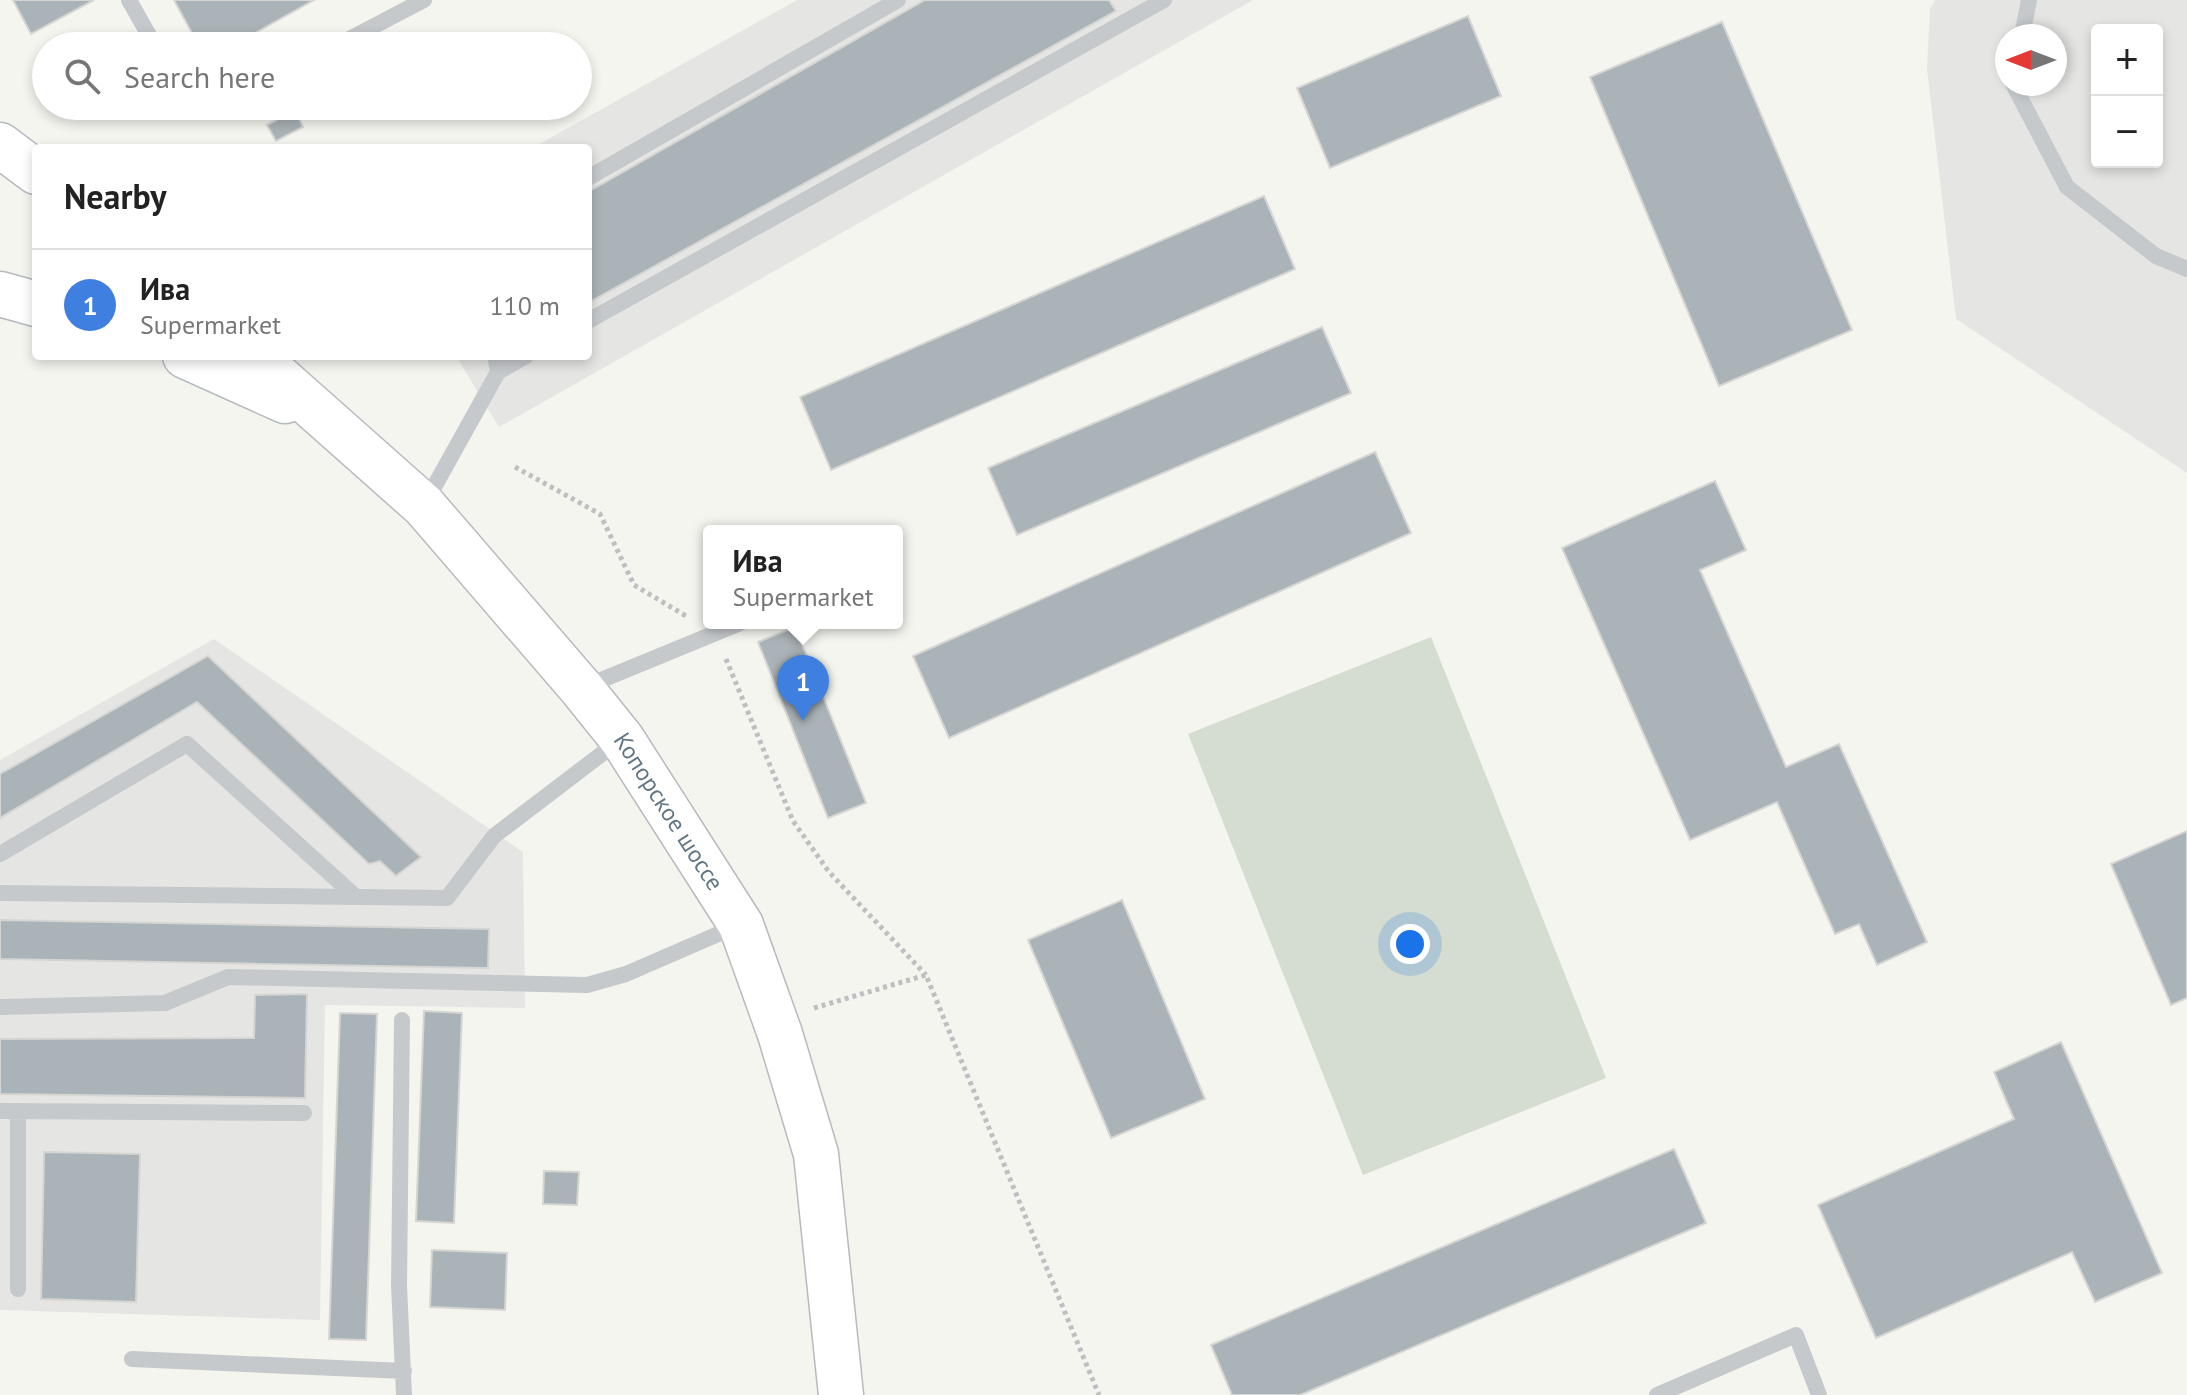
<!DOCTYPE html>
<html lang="en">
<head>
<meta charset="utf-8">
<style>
  :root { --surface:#fff; --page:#f2f2f2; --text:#222; --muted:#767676; --line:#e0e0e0; --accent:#f04414 }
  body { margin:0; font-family:"PT Sans",sans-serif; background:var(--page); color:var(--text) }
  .controls { position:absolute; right:24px; top:24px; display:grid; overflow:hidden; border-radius:8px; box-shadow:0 4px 12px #0003 }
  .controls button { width:72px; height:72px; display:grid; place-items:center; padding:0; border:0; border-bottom:2px solid var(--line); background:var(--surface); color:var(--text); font:40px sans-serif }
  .compass { position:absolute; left:1995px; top:24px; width:72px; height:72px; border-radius:50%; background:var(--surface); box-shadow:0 4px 12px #0003; rotate:270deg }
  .you { position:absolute; left:1410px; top:944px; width:28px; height:28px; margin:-20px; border:6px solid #fff; border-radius:50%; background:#1a73e8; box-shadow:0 0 0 12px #1a73e833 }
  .badge { display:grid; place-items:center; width:52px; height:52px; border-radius:50%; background:var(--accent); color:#fff; font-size:26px; font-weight:700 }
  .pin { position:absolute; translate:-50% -66px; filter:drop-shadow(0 2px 4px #0008) }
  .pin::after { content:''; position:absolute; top:42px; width:28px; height:24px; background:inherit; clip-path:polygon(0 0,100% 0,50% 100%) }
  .popup { position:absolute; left:703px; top:525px; width:200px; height:104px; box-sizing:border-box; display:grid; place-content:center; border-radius:8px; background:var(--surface); filter:drop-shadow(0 2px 6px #0005); font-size:26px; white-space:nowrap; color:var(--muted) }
  .popup b { font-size:30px; color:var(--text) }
  .popup::after { content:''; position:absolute; left:50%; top:100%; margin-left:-16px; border:16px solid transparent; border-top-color:var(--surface) }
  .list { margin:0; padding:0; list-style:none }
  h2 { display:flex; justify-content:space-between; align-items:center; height:104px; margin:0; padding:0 32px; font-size:34px }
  h2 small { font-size:26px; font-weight:400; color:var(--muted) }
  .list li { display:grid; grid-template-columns:52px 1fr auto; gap:24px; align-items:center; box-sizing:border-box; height:112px; padding:0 32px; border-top:2px solid var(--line) }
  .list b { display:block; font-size:30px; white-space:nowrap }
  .list p { margin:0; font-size:26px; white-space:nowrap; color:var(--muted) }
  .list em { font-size:26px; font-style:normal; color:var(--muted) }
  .icon { flex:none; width:44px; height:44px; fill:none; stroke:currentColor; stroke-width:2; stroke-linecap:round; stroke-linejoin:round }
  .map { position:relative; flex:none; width:2187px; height:1395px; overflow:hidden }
  .search { position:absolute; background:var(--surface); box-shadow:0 4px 12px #0003; left:32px; top:32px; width:560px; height:88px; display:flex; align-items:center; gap:20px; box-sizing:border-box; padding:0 28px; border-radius:44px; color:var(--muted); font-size:30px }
  .panel { position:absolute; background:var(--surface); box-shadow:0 4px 12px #0003; left:32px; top:144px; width:560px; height:216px; border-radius:8px }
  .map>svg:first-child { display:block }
  .built { fill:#e5e6e3; fill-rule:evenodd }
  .green { fill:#d5dcd0 }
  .building { fill:#aab3b7; stroke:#d5d5d3; stroke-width:2 }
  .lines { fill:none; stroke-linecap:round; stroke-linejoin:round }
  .secondary-casing { stroke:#b5bbbf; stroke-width:47 }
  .path { stroke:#bdbfc1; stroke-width:5; stroke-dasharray:4 4; stroke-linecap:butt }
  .service { stroke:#c6c9cc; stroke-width:16 }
  .secondary { stroke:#fff; stroke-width:44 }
  .labels { text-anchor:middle; stroke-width:8; stroke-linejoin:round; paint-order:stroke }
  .street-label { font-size:24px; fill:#617583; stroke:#fff }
</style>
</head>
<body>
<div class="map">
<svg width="2187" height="1395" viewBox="0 0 2187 1395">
  <rect width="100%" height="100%" fill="#f5f5f0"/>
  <path class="built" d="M 797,0 L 1253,0 L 499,427 L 456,356 L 588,356 L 588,148 L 532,148 Z
    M 1935,0 L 2187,0 L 2187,473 L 1956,319 L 1927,69 L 1930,9 ZM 2097,30 L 2157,30 L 2157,162 L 2097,162 ZM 2007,36 L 2055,36 L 2055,84 L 2007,84 Z
    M 214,639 L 523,852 L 525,1008 L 325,1005 L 320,1320 L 0,1310 L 0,760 Z"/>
  <path class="green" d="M 1431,637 L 1606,1078 L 1363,1175 L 1188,734 Z"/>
  <path class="building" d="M 13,0 L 94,0 L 31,34 Z
    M 174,0 L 314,0 L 232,46 L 199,46 Z
    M 925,0 L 1109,0 L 1116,11 L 588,303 L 588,192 Z
    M 1468,16 L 1501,96 L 1330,168 L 1297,88 Z
    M 1722,22 L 1852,330 L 1719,386 L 1590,77 Z
    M 295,110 L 303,127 L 276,141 L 267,125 Z
    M 1264,196 L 1295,269 L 831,470 L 800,397 Z
    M 1322,327 L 1351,393 L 1017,535 L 988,468 Z
    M 1375,452 L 1411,533 L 949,738 L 913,656 Z
    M 1715,481 L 1746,550 L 1700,570 L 1786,767 L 1839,744 L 1927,942 L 1877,965 L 1859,924 L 1835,934 L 1777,802 L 1690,840 L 1562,548 Z
    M 795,627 L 866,803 L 828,818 L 758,642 Z
    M 208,656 L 421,857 L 396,876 L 380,861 L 369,864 L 197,702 L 0,818 L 0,774 Z
    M 2187,831 L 2187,998 L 2171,1005 L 2111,864 Z
    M 1122,900 L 1205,1099 L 1111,1138 L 1028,940 Z
    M 0,920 L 489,929 L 488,968 L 0,959 Z
    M 307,994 L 305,1098 L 0,1094 L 0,1039 L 254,1038 L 255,995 Z
    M 424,1011 L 462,1013 L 454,1223 L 416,1221 Z
    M 340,1013 L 377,1014 L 366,1340 L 329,1339 Z
    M 2061,1042 L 2162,1273 L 2095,1302 L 2072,1252 L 1876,1338 L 1818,1205 L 2014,1119 L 1994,1072 Z
    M 1674,1149 L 1706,1223 L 1300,1395 L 1232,1395 L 1211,1345 Z
    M 44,1152 L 140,1154 L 136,1302 L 41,1299 Z
    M 544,1171 L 579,1172 L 577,1205 L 543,1204 Z
    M 432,1250 L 507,1253 L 505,1310 L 430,1307 Z"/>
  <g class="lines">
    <defs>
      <g id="secondary">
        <path d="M 0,145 L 36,172"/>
        <path d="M 0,294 L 36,304"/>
        <path d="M 185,356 L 285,401"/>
        <path id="s1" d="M 255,356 L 424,506 L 581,688 L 622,739 L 741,925 L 780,1034 L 816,1154 L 841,1395"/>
      </g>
    </defs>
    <use href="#secondary" class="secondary-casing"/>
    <path class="path" d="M 515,467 L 600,514 L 634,585 L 686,616
      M 726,659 L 793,821 L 829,872 L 926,975
      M 814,1008 L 926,975 L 1099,1395"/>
    <path class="service" d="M 129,0 L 155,46
      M 2022,36 L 2029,0
      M 336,46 L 424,0
      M 2013,84 L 2067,187 L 2156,256 L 2187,269
      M 588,178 L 898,0
      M 588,321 L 1164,0
      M 495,356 L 498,372
      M 424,505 L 498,372 L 526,356
      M 582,688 L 740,623
      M 0,854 L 187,744 L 356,897
      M 0,893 L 447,898 L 494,836 L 620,740
      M 0,1007 L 165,1003 L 228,977 L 587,985 L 626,974 L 739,925
      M 402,1020 L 399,1285 L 404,1395
      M 0,1111 L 304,1113
      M 18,1111 L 18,1289
      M 132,1359 L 404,1371
      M 1657,1395 L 1796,1335 L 1819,1395"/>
    <use href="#secondary" class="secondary"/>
  </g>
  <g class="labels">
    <g class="street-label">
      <text dy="8" stroke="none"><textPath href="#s1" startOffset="618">Копорское шоссе</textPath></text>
    </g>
  </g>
</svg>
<div class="controls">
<button>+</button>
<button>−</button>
</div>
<svg class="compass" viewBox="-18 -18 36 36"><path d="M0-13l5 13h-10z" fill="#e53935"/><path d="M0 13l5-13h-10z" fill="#767676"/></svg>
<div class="you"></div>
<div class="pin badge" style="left:803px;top:721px;background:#3f7fe0">1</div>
<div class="popup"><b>Ива</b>Supermarket</div>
<div class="search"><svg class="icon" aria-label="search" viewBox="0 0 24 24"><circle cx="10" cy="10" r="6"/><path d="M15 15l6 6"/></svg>Search here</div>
<section class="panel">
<h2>Nearby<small></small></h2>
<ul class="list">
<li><span class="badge" style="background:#3f7fe0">1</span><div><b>Ива</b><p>Supermarket</p></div><em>110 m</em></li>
</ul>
</section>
</div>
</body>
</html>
